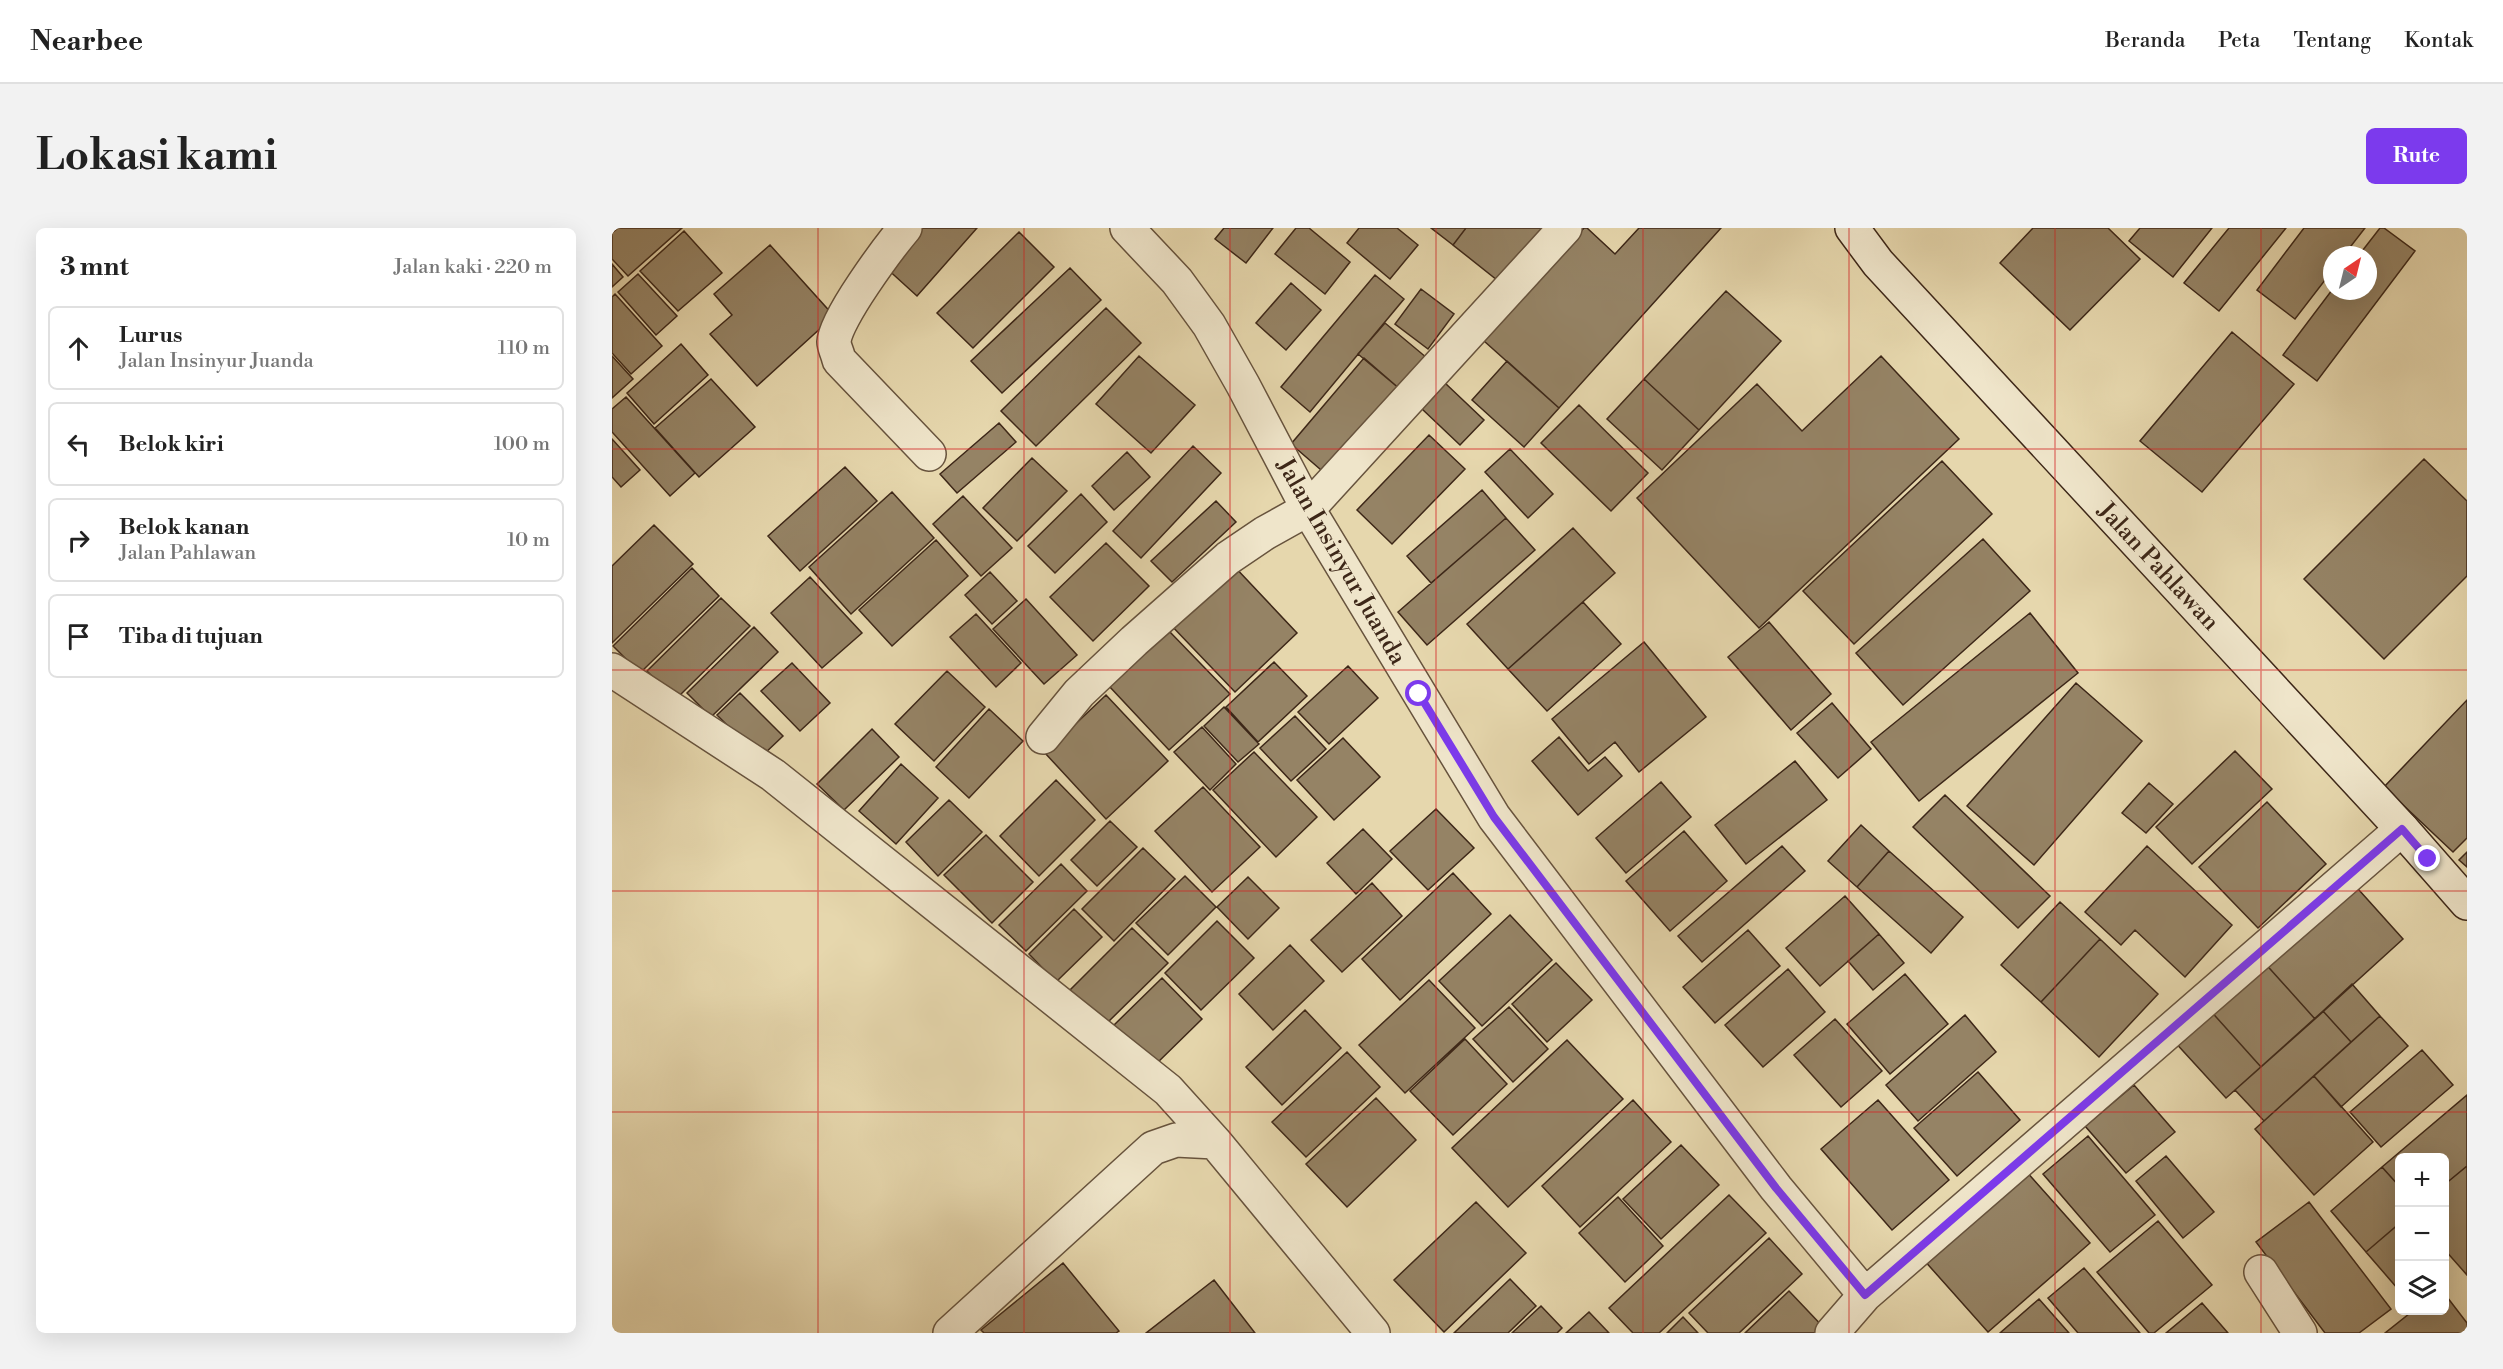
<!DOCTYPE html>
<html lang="id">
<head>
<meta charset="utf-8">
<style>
  :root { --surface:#fff; --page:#f2f2f2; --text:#222; --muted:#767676; --line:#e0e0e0; --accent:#7c3aed }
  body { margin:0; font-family:"Libre Bodoni",serif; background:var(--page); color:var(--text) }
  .controls { position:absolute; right:18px; bottom:18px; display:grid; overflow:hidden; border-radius:9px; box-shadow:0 6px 24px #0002 }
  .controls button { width:54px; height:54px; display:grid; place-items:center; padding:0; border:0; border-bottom:2px solid var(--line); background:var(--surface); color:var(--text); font:30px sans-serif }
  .compass { position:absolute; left:1711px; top:18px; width:54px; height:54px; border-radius:50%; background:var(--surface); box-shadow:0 6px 24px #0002; rotate:35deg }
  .stop { position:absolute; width:18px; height:18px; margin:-14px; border:4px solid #7c3aed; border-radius:50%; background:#fff }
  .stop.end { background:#7c3aed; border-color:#fff; box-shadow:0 2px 6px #0008 }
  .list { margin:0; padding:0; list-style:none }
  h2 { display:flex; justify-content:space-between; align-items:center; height:78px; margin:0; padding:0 24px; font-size:26px }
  h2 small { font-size:20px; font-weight:400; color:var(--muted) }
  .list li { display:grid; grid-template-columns:39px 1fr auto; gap:18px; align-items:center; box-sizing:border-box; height:84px; margin:0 12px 12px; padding:0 12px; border:2px solid var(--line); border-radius:9px }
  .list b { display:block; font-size:22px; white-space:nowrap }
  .list p { margin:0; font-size:20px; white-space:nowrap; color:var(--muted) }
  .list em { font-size:20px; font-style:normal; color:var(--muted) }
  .icon { flex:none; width:33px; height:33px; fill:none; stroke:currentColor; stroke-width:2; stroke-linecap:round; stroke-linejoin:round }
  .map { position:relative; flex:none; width:1855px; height:1105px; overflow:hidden; border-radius:9px }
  header { display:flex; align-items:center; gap:36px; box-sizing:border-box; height:84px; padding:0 30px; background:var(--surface); border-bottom:2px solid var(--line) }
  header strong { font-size:28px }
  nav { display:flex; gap:33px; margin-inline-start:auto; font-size:21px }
  .intro { display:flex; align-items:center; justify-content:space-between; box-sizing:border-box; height:144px; padding:0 36px }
  h1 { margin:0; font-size:42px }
  .button { padding:15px 27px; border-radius:9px; background:var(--accent); color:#fff; font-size:21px; font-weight:700 }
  main { display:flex; gap:36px; padding:0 36px }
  aside { flex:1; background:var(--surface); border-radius:9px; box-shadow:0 6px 24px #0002 }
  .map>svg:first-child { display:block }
  .building { fill:#958365; stroke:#3d2718; stroke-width:1.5 }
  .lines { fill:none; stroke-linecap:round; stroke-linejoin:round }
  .minor-casing { stroke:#67533d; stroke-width:36 }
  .secondary-casing { stroke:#3d2718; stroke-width:36 }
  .minor { stroke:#efe5ca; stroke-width:33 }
  .secondary { stroke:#efe5ca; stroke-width:33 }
  .route { stroke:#7c3aed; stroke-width:8 }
  .grid { fill:none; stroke:#d62828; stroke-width:1.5; stroke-opacity:0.55 }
  .labels { text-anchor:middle; stroke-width:4.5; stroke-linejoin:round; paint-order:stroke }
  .street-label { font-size:24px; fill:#3d2718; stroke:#efe5ca }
</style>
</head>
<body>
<header>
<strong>Nearbee</strong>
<nav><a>Beranda</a><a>Peta</a><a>Tentang</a><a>Kontak</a></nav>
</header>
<div class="intro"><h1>Lokasi kami</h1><a class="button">Rute</a></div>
<main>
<aside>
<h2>3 mnt<small>Jalan kaki · 220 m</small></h2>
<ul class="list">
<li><svg class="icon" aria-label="ahead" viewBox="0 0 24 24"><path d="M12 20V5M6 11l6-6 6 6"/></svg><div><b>Lurus</b><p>Jalan Insinyur Juanda</p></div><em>110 m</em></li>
<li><svg class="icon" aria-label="left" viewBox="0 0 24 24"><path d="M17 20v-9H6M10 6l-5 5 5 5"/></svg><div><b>Belok kiri</b></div><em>100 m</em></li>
<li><svg class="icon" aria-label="right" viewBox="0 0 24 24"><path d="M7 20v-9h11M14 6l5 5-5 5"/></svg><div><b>Belok kanan</b><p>Jalan Pahlawan</p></div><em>10 m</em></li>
<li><svg class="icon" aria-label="arrive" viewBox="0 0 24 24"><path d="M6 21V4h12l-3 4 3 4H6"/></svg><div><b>Tiba di tujuan</b></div></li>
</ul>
</aside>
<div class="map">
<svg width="1855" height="1105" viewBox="0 0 1855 1105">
  <rect width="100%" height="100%" fill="#e6d7ad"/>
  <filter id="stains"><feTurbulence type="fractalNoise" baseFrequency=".00333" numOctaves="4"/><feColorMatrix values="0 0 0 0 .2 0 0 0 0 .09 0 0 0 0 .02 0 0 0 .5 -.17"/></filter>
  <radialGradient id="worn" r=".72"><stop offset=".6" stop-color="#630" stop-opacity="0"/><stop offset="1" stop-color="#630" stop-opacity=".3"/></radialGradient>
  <path class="building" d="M 6,0 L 70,0 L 16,48 L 0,31 L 0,5 Z
    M 305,0 L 365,0 L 305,68 L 272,38 Z
    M 612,0 L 661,0 L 634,35 L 603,11 Z
    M 684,0 L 697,0 L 738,34 L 713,66 L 663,26 Z
    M 747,0 L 785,0 L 806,17 L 778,51 L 735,15 Z
    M 819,0 L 854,0 L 841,17 Z
    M 854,0 L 933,0 L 890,56 L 841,17 Z
    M 972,0 L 975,0 L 1003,26 L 1027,0 L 1109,0 L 947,180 L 872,113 Z
    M 1421,0 L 1496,0 L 1528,31 L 1458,102 L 1388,35 Z
    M 1528,0 L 1600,0 L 1561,49 L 1517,13 Z
    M 1617,0 L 1674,0 L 1607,83 L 1572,55 Z
    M 1692,0 L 1753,0 L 1732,27 L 1720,27 L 1720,43 L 1683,91 L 1645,62 Z
    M 1768,0 L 1772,0 L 1803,23 L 1705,153 L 1671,127 L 1720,62 L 1756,63 L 1756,27 L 1747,27 Z
    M 72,3 L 110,45 L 66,83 L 28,43 Z
    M 407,4 L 442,39 L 361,120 L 325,85 Z
    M 158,17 L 222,88 L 145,158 L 98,106 L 120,87 L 102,66 Z
    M 0,36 L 11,49 L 0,59 Z
    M 458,40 L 489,72 L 390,165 L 359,133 Z
    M 26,46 L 65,88 L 44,107 L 6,64 Z
    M 763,47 L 792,71 L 698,184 L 669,159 Z
    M 679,55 L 709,82 L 674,122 L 644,95 Z
    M 809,61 L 842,86 L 816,121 L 783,96 Z
    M 1114,63 L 1169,113 L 1087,202 L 1032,151 Z
    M 3,66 L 50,118 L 19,146 L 0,125 L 0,69 Z
    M 494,80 L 529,115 L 424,218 L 389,183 Z
    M 773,95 L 815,130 L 789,162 L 746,126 Z
    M 1620,104 L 1682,156 L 1590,264 L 1528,213 Z
    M 69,116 L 96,147 L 42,196 L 15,165 Z
    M 0,128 L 21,151 L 0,170 Z
    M 527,128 L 583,177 L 539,225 L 484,176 Z
    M 1269,128 L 1347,211 L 1147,400 L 1025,270 L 1145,156 L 1190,203 Z
    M 752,130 L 789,162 L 716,248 L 679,216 Z
    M 895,133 L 947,180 L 912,219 L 860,172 Z
    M 99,151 L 143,199 L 87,249 L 43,200 Z
    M 1032,151 L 1087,202 L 1050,242 L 995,191 Z
    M 833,155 L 872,192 L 848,217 L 809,180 Z
    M 14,169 L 83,245 L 58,268 L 0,204 L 0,181 Z
    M 967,177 L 1036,245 L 999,283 L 929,215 Z
    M 387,195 L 404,214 L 345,265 L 328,246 Z
    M 817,207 L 853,241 L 780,316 L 745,282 Z
    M 0,211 L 28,242 L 9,259 L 0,249 Z
    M 581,218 L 609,245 L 529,330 L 501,303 Z
    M 898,221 L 941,266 L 916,290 L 873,244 Z
    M 515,224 L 538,249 L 502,282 L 480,258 Z
    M 420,230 L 455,263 L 405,313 L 371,280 Z
    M 1812,231 L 1855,273 L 1855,348 L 1772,431 L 1692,351 Z
    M 1330,233 L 1380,286 L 1242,416 L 1191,363 Z
    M 233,239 L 265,273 L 188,343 L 156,308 Z
    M 870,262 L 894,290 L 819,355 L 795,328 Z
    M 280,264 L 322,310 L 239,386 L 197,339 Z
    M 469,266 L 495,294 L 443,345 L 416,318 Z
    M 351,268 L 400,320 L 369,348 L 321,296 Z
    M 604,273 L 624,294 L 560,354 L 539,333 Z
    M 894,290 L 923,322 L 815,417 L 786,384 Z
    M 42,297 L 81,336 L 0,415 L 0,338 Z
    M 961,300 L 1003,345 L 896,441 L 855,396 Z
    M 1371,311 L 1418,363 L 1291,477 L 1244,425 Z
    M 324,312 L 356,348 L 280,418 L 247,382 Z
    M 494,315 L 537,358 L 481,413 L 438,369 Z
    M 620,336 L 685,405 L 623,464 L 557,395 Z
    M 80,340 L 107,368 L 28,445 L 1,418 Z
    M 378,344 L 405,373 L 380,396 L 353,367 Z
    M 198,349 L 250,405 L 210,440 L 159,385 Z
    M 109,370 L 138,398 L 63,472 L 35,443 Z
    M 414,371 L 465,427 L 432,456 L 381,401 Z
    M 971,374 L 1009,416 L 935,483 L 896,441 Z
    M 1418,385 L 1466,445 L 1307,573 L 1259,514 Z
    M 364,386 L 409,435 L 384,459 L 338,409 Z
    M 1157,394 L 1219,466 L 1179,502 L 1116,429 Z
    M 142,399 L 166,424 L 99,489 L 75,465 Z
    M 557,403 L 618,466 L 557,522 L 497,458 Z
    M 1032,414 L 1094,489 L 1027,544 L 1003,514 L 977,536 L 940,491 Z
    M 662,434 L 695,468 L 646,514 L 614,479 Z
    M 180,435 L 218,475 L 188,503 L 149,463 Z
    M 736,438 L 766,470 L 717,516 L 686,484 Z
    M 335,443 L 373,479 L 322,533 L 283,496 Z
    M 1464,455 L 1530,513 L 1422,637 L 1355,578 Z
    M 128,465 L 171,508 L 148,530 L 105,487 Z
    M 494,467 L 556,533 L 494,591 L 433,525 Z
    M 1855,472 L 1855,610 L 1841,624 L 1772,559 Z
    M 1220,475 L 1259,521 L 1226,550 L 1185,505 Z
    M 612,479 L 647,516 L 626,534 L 592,498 Z
    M 377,481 L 411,513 L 357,570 L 324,539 Z
    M 683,488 L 714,521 L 679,553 L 648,520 Z
    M 590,499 L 624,536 L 598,562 L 562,524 Z
    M 260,501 L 287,529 L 232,582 L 205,556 Z
    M 947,509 L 976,543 L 993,529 L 1010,548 L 966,587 L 920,533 Z
    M 731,510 L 768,549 L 722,592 L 685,552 Z
    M 1623,523 L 1660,561 L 1580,636 L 1544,599 Z
    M 642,524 L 705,589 L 664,629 L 601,562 Z
    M 1183,533 L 1215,572 L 1134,636 L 1103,597 Z
    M 289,536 L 326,570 L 284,616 L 247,583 Z
    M 444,552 L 483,592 L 427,648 L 388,608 Z
    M 1049,554 L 1079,589 L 1014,645 L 984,610 Z
    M 1537,555 L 1561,576 L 1534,605 L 1510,585 Z
    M 591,559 L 648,619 L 600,664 L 543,603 Z
    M 1333,567 L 1438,668 L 1406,700 L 1301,599 Z
    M 337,572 L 370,604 L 326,648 L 294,614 Z
    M 1655,574 L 1714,636 L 1646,700 L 1587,639 Z
    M 824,581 L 862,620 L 816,662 L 778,623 Z
    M 498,593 L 525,619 L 485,658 L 459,632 Z
    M 1249,597 L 1277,623 L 1245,659 L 1216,633 Z
    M 751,601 L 780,631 L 744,666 L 715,635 Z
    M 1072,603 L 1115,653 L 1058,703 L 1014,653 Z
    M 374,607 L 421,654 L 380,695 L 332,647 Z
    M 1170,618 L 1193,643 L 1090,734 L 1066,708 Z
    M 1535,618 L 1620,697 L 1573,749 L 1523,702 L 1509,717 L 1473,684 Z
    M 531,620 L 563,651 L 502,713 L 470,681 Z
    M 1277,623 L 1351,689 L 1319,725 L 1245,659 Z
    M 1855,624 L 1855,639 L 1847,632 Z
    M 449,636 L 475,663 L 414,723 L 387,697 Z
    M 841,645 L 879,686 L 788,772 L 750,731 Z
    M 573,648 L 604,679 L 556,727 L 524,695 Z
    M 636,649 L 667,680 L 636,711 L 605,679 Z
    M 1738,652 L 1791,711 L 1703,791 L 1650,732 Z
    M 760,655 L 790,688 L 730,744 L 699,712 Z
    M 1233,668 L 1267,706 L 1208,758 L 1174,720 Z
    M 1448,674 L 1488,711 L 1429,774 L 1389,737 Z
    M 462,681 L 490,709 L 444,754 L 417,726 Z
    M 898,687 L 940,732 L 870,798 L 827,753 Z
    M 605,693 L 642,730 L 589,782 L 553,745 Z
    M 520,700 L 556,735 L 493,797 L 458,762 Z
    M 1136,702 L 1168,738 L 1103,795 L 1071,759 Z
    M 1267,706 L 1292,735 L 1261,762 L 1236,733 Z
    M 1488,711 L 1546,766 L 1487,829 L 1429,774 Z
    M 678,717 L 712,753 L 661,802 L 627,766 Z
    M 1650,732 L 1703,791 L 1649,839 L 1596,780 Z
    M 944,735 L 980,772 L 935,814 L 900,776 Z
    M 1176,741 L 1213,784 L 1151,839 L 1113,797 Z
    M 1293,746 L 1336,796 L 1278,846 L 1235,796 Z
    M 550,750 L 590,791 L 540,840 L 500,799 Z
    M 817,752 L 863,800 L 793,865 L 747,817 Z
    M 1740,756 L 1768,788 L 1739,814 L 1711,783 Z
    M 897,779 L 936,821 L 901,854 L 861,811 Z
    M 1596,780 L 1649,839 L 1614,870 L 1561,812 Z
    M 693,782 L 729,820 L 670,877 L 634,839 Z
    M 1711,783 L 1739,814 L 1652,893 L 1623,862 Z
    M 1353,787 L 1384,824 L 1306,893 L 1274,857 Z
    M 1768,788 L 1796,818 L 1729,879 L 1702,848 Z
    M 1223,791 L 1270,843 L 1229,879 L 1182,827 Z
    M 853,811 L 895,856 L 841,907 L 798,863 Z
    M 955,812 L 1011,871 L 896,979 L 840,920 Z
    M 1810,822 L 1841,857 L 1769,919 L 1738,884 Z
    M 735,824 L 768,859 L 694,929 L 660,894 Z
    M 1366,844 L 1408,892 L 1345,948 L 1302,900 Z
    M 1702,848 L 1761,914 L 1702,967 L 1643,901 Z
    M 1522,857 L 1563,904 L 1514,945 L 1473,898 Z
    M 1855,867 L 1855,938 L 1832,957 L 1832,930 L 1788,930 L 1788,959 L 1770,939 Z
    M 764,870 L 804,912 L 735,979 L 694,936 Z
    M 1021,872 L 1059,914 L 968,999 L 930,958 Z
    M 1266,872 L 1337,952 L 1280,1002 L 1209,921 Z
    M 1476,908 L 1543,987 L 1498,1024 L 1431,946 Z
    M 1069,917 L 1107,957 L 1049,1011 L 1011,971 Z
    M 1554,928 L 1602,984 L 1571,1010 L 1524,953 Z
    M 1855,938 L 1855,1047 L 1832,1021 L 1832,957 Z
    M 1770,939 L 1788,959 L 1788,995 L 1754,1024 L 1719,983 Z
    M 1413,942 L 1478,1015 L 1376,1104 L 1311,1031 Z
    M 1117,967 L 1154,1005 L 1047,1105 L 1021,1105 L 997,1080 Z
    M 1006,969 L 1051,1018 L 1013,1054 L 967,1005 Z
    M 864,974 L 914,1025 L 832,1104 L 782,1052 Z
    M 1697,974 L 1779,1081 L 1747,1105 L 1713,1105 L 1644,1014 Z
    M 1546,993 L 1600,1057 L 1542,1105 L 1537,1105 L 1485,1044 Z
    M 1788,995 L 1788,1060 L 1786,1061 L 1754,1024 Z
    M 1157,1010 L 1190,1046 L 1127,1105 L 1096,1105 L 1077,1085 Z
    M 451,1035 L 507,1103 L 504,1105 L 372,1105 L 369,1102 Z
    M 1472,1040 L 1528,1105 L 1466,1105 L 1436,1070 Z
    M 898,1051 L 924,1078 L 896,1105 L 842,1105 Z
    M 602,1052 L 643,1105 L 534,1105 Z
    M 1177,1063 L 1214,1102 L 1211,1105 L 1133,1105 Z
    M 1832,1065 L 1855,1095 L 1855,1105 L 1773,1105 L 1802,1082 L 1832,1082 Z
    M 1427,1071 L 1457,1105 L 1388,1105 Z
    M 1590,1075 L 1616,1105 L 1554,1105 Z
    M 929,1078 L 950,1100 L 945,1105 L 900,1105 Z
    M 977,1084 L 997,1105 L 954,1105 Z
    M 1071,1089 L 1086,1105 L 1055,1105 Z"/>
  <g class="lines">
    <defs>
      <path id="minor" d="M 293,0 C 277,19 223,91 222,114 C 222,119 226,126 227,132 L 317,226
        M 515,0 L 565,53 L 597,97 L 631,157 L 696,281 L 882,589 L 1164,960 L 1253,1067
        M 0,442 L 161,547 L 556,862 L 603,914
        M 431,509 L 467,465 L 522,413 L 616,330 L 653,305 L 696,281 L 953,0
        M 1649,1044 L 1688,1105
        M 338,1105 L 541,920 L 564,912 L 603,914 L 761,1105
        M 1220,1105 L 1253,1067 L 1790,601"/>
      <path id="secondary" d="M 1240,0 L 1266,35 L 1790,601 L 1855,675"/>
    </defs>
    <use href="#minor" class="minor-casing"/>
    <use href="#secondary" class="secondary-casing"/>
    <use href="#minor" class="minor"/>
    <use href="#secondary" class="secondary"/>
  </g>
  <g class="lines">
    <path class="route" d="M 807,466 L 882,589 L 1164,960 L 1253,1067 L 1790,601 L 1816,631"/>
  </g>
  <path class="grid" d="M 206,0 L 206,1105M 412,0 L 412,1105M 618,0 L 618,1105M 824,0 L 824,1105M 1031,0 L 1031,1105M 1237,0 L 1237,1105M 1443,0 L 1443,1105M 1649,0 L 1649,1105M 0,221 L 1855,221M 0,442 L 1855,442M 0,663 L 1855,663M 0,884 L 1855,884"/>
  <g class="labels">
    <g class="street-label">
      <text transform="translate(730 333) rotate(60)" y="8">Jalan Insinyur Juanda</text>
      <text transform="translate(1547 338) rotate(47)" y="8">Jalan Pahlawan</text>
    </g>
  </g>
  <rect width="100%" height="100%" filter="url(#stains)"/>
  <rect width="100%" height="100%" fill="url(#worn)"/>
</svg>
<div class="controls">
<button>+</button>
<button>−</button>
<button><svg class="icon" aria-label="layers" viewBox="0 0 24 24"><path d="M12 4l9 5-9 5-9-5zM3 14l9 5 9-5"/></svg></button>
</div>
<svg class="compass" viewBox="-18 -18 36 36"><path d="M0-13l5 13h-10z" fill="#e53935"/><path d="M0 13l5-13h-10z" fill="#767676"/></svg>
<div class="stop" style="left:807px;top:466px"></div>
<div class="stop end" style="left:1816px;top:631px"></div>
</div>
</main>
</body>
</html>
